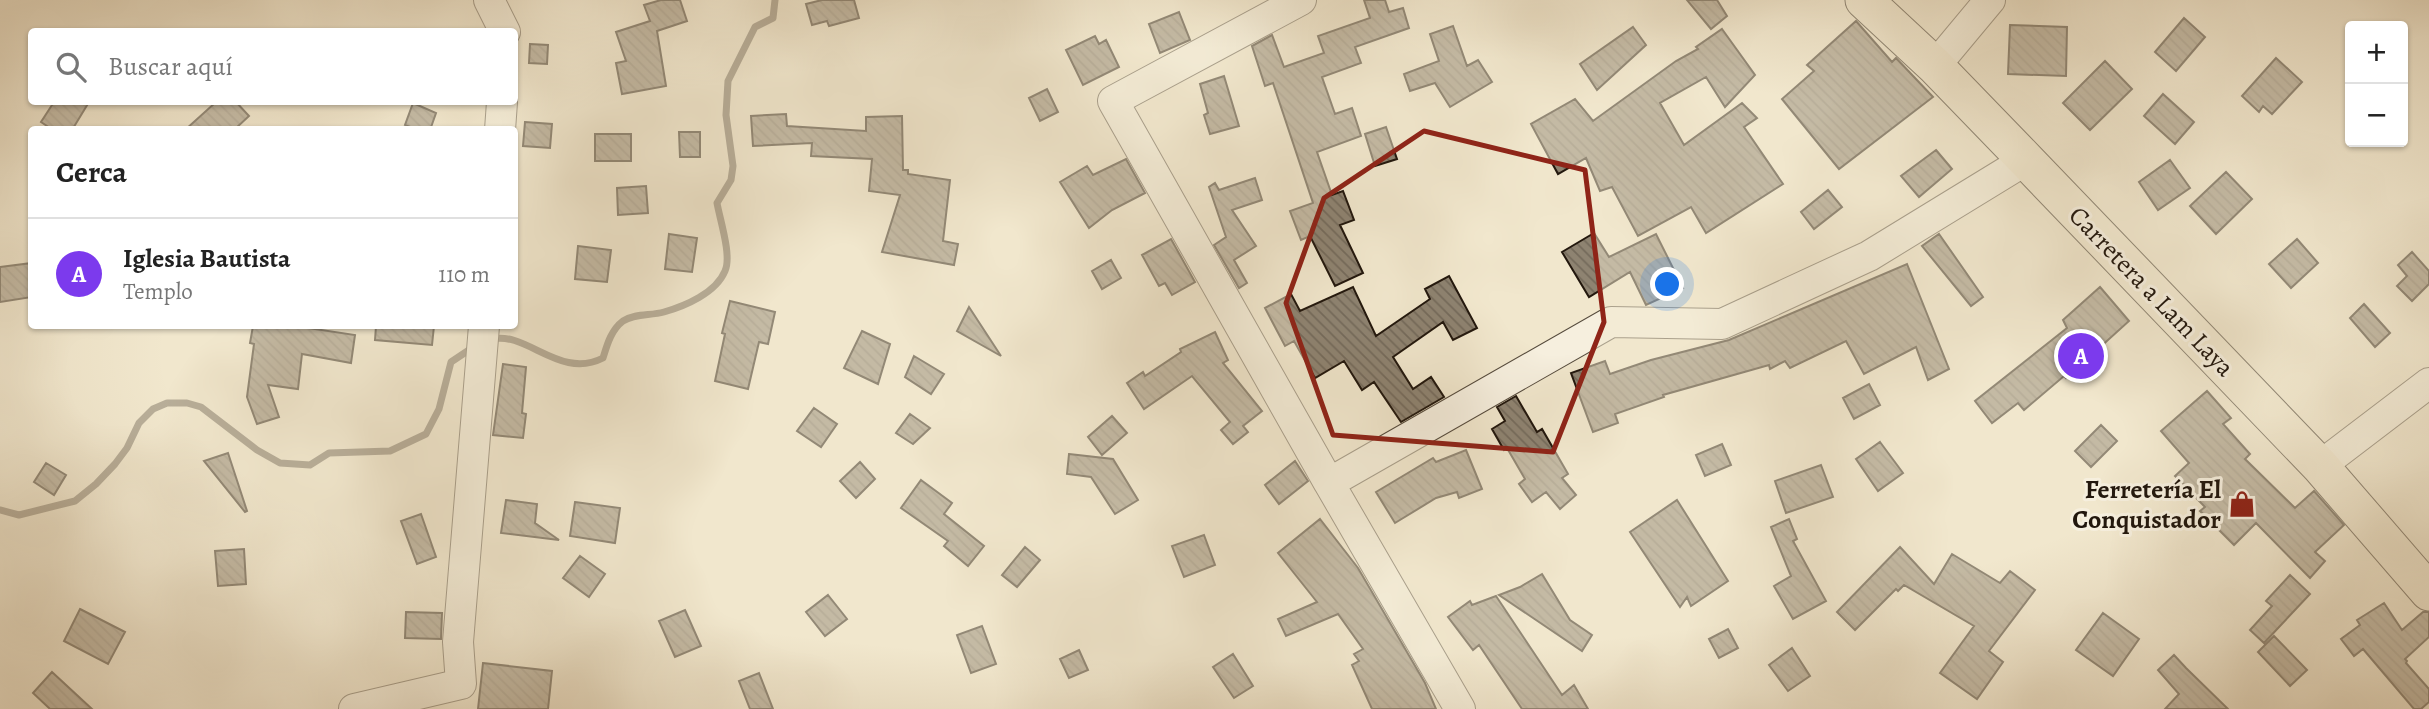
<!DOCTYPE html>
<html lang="es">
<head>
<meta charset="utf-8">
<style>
  :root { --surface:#fff; --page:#f2f2f2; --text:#222; --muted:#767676; --line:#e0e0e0; --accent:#7c3aed }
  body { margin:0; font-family:Alegreya,serif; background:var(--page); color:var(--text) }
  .controls { position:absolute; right:21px; top:21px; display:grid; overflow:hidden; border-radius:7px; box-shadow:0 2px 5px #0004 }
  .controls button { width:63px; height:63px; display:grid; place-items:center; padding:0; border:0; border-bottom:2px solid var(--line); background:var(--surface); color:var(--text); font:35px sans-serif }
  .you { position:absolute; left:1668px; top:285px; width:24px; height:24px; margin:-18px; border:5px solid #fff; border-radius:50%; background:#1a73e8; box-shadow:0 0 0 10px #1a73e833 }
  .badge { display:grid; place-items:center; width:46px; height:46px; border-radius:50%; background:var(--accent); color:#fff; font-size:23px; font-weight:700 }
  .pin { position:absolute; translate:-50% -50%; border:4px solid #fff; box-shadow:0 2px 7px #0006 }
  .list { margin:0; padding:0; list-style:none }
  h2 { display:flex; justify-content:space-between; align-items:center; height:91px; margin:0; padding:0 28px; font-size:30px }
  h2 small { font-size:23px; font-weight:400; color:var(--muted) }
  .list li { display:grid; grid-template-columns:46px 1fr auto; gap:21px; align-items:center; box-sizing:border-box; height:112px; padding:0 28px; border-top:2px solid var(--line) }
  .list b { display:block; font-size:26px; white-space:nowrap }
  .list p { margin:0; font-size:23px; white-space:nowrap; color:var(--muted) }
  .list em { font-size:23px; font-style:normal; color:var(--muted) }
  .icon { flex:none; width:38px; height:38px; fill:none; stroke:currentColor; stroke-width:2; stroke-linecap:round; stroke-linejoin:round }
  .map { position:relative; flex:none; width:2429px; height:709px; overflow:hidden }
  .search { position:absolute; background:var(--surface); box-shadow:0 2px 5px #0004; left:28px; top:28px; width:490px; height:77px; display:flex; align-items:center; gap:18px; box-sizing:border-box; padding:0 24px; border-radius:7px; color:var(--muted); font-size:26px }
  .panel { position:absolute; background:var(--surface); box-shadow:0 2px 5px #0004; left:28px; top:126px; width:490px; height:203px; border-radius:7px }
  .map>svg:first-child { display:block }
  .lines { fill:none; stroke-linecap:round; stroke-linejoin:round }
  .stream { stroke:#746959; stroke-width:7 }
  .building { fill:url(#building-back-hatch); stroke:#22170d; stroke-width:2 }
  .minor-casing { stroke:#564b3d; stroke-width:32 }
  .major-casing { stroke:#22170d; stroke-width:39 }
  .minor { stroke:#f6efde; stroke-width:30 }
  .major { stroke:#f1e7cd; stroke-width:37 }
  .marked { fill:none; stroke:#8f2418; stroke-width:5; stroke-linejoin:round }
  .labels { text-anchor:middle; stroke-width:6; stroke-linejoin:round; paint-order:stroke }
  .street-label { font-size:26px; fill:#22170d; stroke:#f6efde }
  .poi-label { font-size:26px; font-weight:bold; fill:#22170d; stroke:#f6efde; text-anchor:end }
</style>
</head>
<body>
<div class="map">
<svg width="2429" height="709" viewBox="0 0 2429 709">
  <defs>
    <pattern id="building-back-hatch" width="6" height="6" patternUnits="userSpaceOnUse" patternTransform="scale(1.75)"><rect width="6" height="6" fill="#8e8371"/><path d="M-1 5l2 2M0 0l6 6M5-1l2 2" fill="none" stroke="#746a5b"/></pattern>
  </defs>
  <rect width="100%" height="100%" fill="#f1e7cd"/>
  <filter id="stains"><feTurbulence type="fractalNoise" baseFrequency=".00286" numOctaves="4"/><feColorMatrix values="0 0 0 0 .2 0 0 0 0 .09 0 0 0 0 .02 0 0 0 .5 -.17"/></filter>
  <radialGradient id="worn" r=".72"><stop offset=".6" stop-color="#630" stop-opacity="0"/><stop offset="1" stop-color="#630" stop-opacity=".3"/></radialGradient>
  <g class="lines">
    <path class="stream" d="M 492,339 C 527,331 560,380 603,358 C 607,345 611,330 623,321 C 636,313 650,316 664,312 C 685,306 716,293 725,271 C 732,256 720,220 717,203 L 731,180 L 733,166 L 726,115 L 728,81 L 755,27 L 773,18 L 775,0
      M 0,510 L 19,515 L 75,501 L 96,484 L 115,464 L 127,448 L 139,423 L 153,409 L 167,403 L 187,403 L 201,407 L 257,450 L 280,463 L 310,465 L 329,453 L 390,451 L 426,434 L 439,409 L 451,362 L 475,346"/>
  </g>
  <path class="building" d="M 661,0 L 680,0 L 687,21 L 657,31 L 666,86 L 622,94 L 616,63 L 626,61 L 616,32 L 650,21 L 644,5 Z
    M 822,0 L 854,0 L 859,18 L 829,26 L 827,21 L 812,25 L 806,4 Z
    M 1364,0 L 1385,0 L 1389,12 L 1403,8 L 1409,28 L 1355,47 L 1361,63 L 1322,77 L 1335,114 L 1352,108 L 1361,136 L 1317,152 L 1332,195 L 1343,191 L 1354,220 L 1340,225 L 1363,273 L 1335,286 L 1310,236 L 1301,240 L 1290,211 L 1313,203 L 1273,83 L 1265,86 L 1252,46 L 1272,35 L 1284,67 L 1324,53 L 1318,36 L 1370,18 Z
    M 1687,0 L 1717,0 L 1727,16 L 1711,29 Z
    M 1179,12 L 1190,40 L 1160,53 L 1149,24 Z
    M 2184,18 L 2205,37 L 2176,71 L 2155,52 Z
    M 1856,21 L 1892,62 L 1896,58 L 1933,97 L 1839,169 L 1782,99 L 1814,71 L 1807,65 Z
    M 2010,25 L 2067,27 L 2066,76 L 2008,74 Z
    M 1453,26 L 1467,66 L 1478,60 L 1492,82 L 1450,107 L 1435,83 L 1410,91 L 1404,74 L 1439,61 L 1430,34 Z
    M 1633,27 L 1646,45 L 1597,90 L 1580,64 Z
    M 1722,29 L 1755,75 L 1725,107 L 1706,77 L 1660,103 L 1684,145 L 1742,103 L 1757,118 L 1744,127 L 1783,184 L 1706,233 L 1691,207 L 1638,236 L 1612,187 L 1600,191 L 1586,158 L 1558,174 L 1531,124 L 1575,99 L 1593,121 L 1676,61 L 1698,49 L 1696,47 Z
    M 1095,36 L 1099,44 L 1106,40 L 1119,67 L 1083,85 L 1066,50 Z
    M 530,44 L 548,45 L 547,64 L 529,63 Z
    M 2276,58 L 2302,82 L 2272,114 L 2263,106 L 2259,112 L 2242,96 Z
    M 2105,61 L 2132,89 L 2090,130 L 2063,103 Z
    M 1224,76 L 1239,126 L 1210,134 L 1204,115 L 1208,113 L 1200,84 Z
    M 1047,89 L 1058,112 L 1040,121 L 1029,98 Z
    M 2163,94 L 2194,122 L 2175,144 L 2144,116 Z
    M 54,102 L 89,102 L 72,130 L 53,130 L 41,122 Z
    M 216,102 L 236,102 L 249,116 L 234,130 L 185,130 Z
    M 413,103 L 436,113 L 430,130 L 417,130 L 405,125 Z
    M 786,114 L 787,126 L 866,131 L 866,117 L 902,116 L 903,170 L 908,170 L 908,174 L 950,180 L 943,241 L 958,244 L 954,265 L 882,252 L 900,195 L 869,191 L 872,159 L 811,156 L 812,143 L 753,146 L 751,116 Z
    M 525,122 L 552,124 L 550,148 L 523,146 Z
    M 1386,127 L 1397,159 L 1375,166 L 1365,134 Z
    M 679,132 L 700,132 L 700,157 L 680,157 Z
    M 595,134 L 631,134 L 631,161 L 595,161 Z
    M 1936,150 L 1952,169 L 1919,197 L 1901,176 Z
    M 1126,159 L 1145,193 L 1112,210 L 1089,228 L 1060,182 L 1087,166 L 1093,175 Z
    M 2170,160 L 2190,188 L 2158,210 L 2139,182 Z
    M 2226,172 L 2252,199 L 2216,234 L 2190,206 Z
    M 1255,178 L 1262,200 L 1232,210 L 1256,246 L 1234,260 L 1247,283 L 1239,288 L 1214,245 L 1226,237 L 1209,187 L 1215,183 L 1219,190 Z
    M 646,186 L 648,213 L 618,215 L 617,188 Z
    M 1828,190 L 1842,207 L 1814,229 L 1801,212 Z
    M 1594,233 L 1609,257 L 1656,234 L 1683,288 L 1646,305 L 1630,272 L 1589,297 L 1562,252 Z
    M 669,234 L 697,238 L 692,272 L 665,269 Z
    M 1939,234 L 1983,297 L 1971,306 L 1922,246 Z
    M 1171,239 L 1195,282 L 1172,295 L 1165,283 L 1159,286 L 1142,255 Z
    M 2297,239 L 2318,263 L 2291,288 L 2269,264 Z
    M 578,246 L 611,250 L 607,282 L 575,279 Z
    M 2412,252 L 2429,271 L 2429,284 L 2412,301 L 2397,286 L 2407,276 L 2398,265 Z
    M 1111,260 L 1121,278 L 1102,289 L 1092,271 Z
    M 32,263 L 32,297 L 0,302 L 0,267 Z
    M 1907,264 L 1949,369 L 1928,380 L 1916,347 L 1864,374 L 1846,341 L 1790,368 L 1785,361 L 1770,369 L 1769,365 L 1663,395 L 1664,397 L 1615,414 L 1618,423 L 1593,432 L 1571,373 L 1605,361 L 1610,374 L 1651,360 L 1729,340 Z
    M 1449,276 L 1477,328 L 1453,340 L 1443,322 L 1393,357 L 1413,389 L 1431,377 L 1444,397 L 1401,422 L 1374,382 L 1362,390 L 1344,361 L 1315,378 L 1294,341 L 1285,346 L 1265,308 L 1291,294 L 1300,311 L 1353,287 L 1376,336 L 1430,299 L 1425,289 Z
    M 2100,287 L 2129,321 L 2066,378 L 2064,376 L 2024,410 L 2018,403 L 1992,423 L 1975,401 L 2067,328 L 2063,320 Z
    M 730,301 L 775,312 L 768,344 L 759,342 L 748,389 L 715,381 L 725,334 L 722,333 Z
    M 2364,304 L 2390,333 L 2375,347 L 2350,318 Z
    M 969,307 L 1001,356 L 957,331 Z
    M 253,326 L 295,326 L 355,335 L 351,363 L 302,354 L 298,389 L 268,385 L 279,417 L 257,424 L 247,397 L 254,344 L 250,343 Z
    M 376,326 L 434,326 L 432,345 L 375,340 Z
    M 862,331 L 890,344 L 878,384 L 844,368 Z
    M 1215,332 L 1228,360 L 1223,363 L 1262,411 L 1243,426 L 1248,432 L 1233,444 L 1221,430 L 1230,422 L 1192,376 L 1144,409 L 1127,383 L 1143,372 L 1145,376 L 1181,352 L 1180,349 Z
    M 914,356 L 944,374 L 931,394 L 905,377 Z
    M 503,364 L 526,367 L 522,413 L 526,414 L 523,438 L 493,435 Z
    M 1869,384 L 1880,405 L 1854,419 L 1843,398 Z
    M 2207,391 L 2231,418 L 2223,424 L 2250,454 L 2245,459 L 2295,508 L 2314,491 L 2344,525 L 2315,552 L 2325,561 L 2310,578 L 2256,523 L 2234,545 L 2200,511 L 2205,507 L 2175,476 L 2189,463 L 2161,431 Z
    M 1516,396 L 1537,432 L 1542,429 L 1568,474 L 1562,478 L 1576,495 L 1560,509 L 1546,492 L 1532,502 L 1519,484 L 1525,479 L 1507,448 L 1504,450 L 1492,429 L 1505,421 L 1497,407 Z
    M 814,408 L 837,424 L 821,447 L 797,431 Z
    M 910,414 L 930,428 L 913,444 L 896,433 Z
    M 1112,416 L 1127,433 L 1102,455 L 1088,437 Z
    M 2101,425 L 2117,441 L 2091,467 L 2075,451 Z
    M 1880,442 L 1903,473 L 1878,491 L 1856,459 Z
    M 1722,444 L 1731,465 L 1705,476 L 1696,455 Z
    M 1466,450 L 1482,489 L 1459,498 L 1457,492 L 1436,498 L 1395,523 L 1376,492 L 1433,458 L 1436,462 Z
    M 228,453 L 247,511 L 245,512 L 204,461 Z
    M 1069,454 L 1113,459 L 1138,500 L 1115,514 L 1091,477 L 1067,474 Z
    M 1295,461 L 1308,481 L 1279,504 L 1265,485 Z
    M 860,462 L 875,479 L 856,498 L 840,481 Z
    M 46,463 L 66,475 L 54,495 L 34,482 Z
    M 1821,465 L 1833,497 L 1786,513 L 1775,481 Z
    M 921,480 L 952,503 L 944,514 L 984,546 L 968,566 L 944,546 L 948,541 L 901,508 Z
    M 506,500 L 537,504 L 535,523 L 559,540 L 501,533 Z
    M 1677,500 L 1728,581 L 1691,606 L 1687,597 L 1680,607 L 1630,532 Z
    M 575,502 L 620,508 L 615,543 L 570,536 Z
    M 421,514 L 436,557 L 417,564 L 401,521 Z
    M 1320,519 L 1358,568 L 1425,683 L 1436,709 L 1372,709 L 1352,665 L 1359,661 L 1354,654 L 1363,649 L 1338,614 L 1286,636 L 1278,619 L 1317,602 L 1278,553 Z
    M 1789,519 L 1797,539 L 1793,541 L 1826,601 L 1793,619 L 1774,586 L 1791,576 L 1771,527 Z
    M 1204,535 L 1215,565 L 1184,577 L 1172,546 Z
    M 1025,547 L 1040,560 L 1017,587 L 1002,575 Z
    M 1900,547 L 1934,584 L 1952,554 L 2000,583 L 2010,571 L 2035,590 L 1989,651 L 2003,662 L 1977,699 L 1940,673 L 1974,626 L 1904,585 L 1898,591 L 1896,589 L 1855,630 L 1837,612 Z
    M 244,549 L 246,584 L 218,586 L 215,551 Z
    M 580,556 L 605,574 L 589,597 L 563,578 Z
    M 1542,574 L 1570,620 L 1592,635 L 1582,651 L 1499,595 L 1520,587 Z
    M 2290,575 L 2310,594 L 2264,643 L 2250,630 L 2272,606 L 2266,601 Z
    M 828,595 L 847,619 L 825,636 L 806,612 Z
    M 1496,596 L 1562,695 L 1574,685 L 1588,709 L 1522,709 L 1479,645 L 1473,650 L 1448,617 L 1470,601 L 1472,605 Z
    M 2384,603 L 2402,630 L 2423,612 L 2429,612 L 2429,637 L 2405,659 L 2407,661 L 2406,663 L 2429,689 L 2429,702 L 2421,709 L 2414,709 L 2363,649 L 2354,656 L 2341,639 L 2360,625 L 2357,620 Z
    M 80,609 L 125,632 L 108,664 L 64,641 Z
    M 685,610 L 701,646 L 675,657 L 659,621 Z
    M 406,612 L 442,613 L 441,639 L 405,638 Z
    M 2103,613 L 2139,639 L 2113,676 L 2076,650 Z
    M 982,626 L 996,664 L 971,673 L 957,635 Z
    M 1728,629 L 1738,648 L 1719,658 L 1709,639 Z
    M 2274,636 L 2307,670 L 2290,686 L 2258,652 Z
    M 1792,648 L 1810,676 L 1788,691 L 1769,665 Z
    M 1079,650 L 1088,670 L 1069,678 L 1060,659 Z
    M 1233,654 L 1253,686 L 1234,698 L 1213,667 Z
    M 2174,655 L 2186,668 L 2228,709 L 2165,709 L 2179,694 L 2158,670 Z
    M 483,663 L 552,671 L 548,709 L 478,709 Z
    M 52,672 L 92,709 L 50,709 L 33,693 Z
    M 759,673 L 773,709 L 750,709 L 739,681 Z"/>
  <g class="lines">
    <defs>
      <path id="minor" d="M 489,0 L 505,32
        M 1301,0 L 1113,101 L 1329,483
        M 1935,66 L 1990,0
        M 500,130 L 502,102
        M 2320,466 L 2429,383
        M 354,709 L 461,684 L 458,642 L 484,326
        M 1460,709 L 1329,483 L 1611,322 L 1722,324 L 1869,256 L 2026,160"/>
      <path id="major" d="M 1864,0 L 1935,66 L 2026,160 L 2320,466 L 2429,592"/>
    </defs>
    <use href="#minor" class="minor-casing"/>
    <use href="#major" class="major-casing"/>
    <use href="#minor" class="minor"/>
    <use href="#major" class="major"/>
  </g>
  <path d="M0 0H2429V709H0ZM 1424,131 L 1585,170 L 1604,322 L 1553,452 L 1333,435 L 1286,303 L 1324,198 Z" fill="#f1e7cd" fill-opacity=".55" fill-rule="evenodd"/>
  <path class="marked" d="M 1424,131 L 1585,170 L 1604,322 L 1553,452 L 1333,435 L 1286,303 L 1324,198 Z"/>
  <defs>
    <symbol id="shop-bare" viewBox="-9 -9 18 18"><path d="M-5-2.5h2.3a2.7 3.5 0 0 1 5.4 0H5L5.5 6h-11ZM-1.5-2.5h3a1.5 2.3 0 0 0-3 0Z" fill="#8f2418" stroke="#f6efde" stroke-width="2.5" paint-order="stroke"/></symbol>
  </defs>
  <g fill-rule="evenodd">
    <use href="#shop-bare" x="2223" y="485" width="38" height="38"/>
  </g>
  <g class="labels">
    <g class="street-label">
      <text transform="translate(2152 291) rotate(46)" y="9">Carretera a Lam Laya</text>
    </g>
    <g class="poi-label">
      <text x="2221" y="498">Ferretería El<tspan x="2221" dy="30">Conquistador</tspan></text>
    </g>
  </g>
  <rect width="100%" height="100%" filter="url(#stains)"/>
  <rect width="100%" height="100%" fill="url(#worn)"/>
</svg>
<div class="controls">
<button>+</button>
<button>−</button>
</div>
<div class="you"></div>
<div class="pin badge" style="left:2081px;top:356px">A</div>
<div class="search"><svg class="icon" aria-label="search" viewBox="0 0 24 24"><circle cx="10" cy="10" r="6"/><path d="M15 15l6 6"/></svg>Buscar aquí</div>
<section class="panel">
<h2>Cerca<small></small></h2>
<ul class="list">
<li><span class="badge">A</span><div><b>Iglesia Bautista</b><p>Templo</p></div><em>110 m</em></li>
</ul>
</section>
</div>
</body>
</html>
